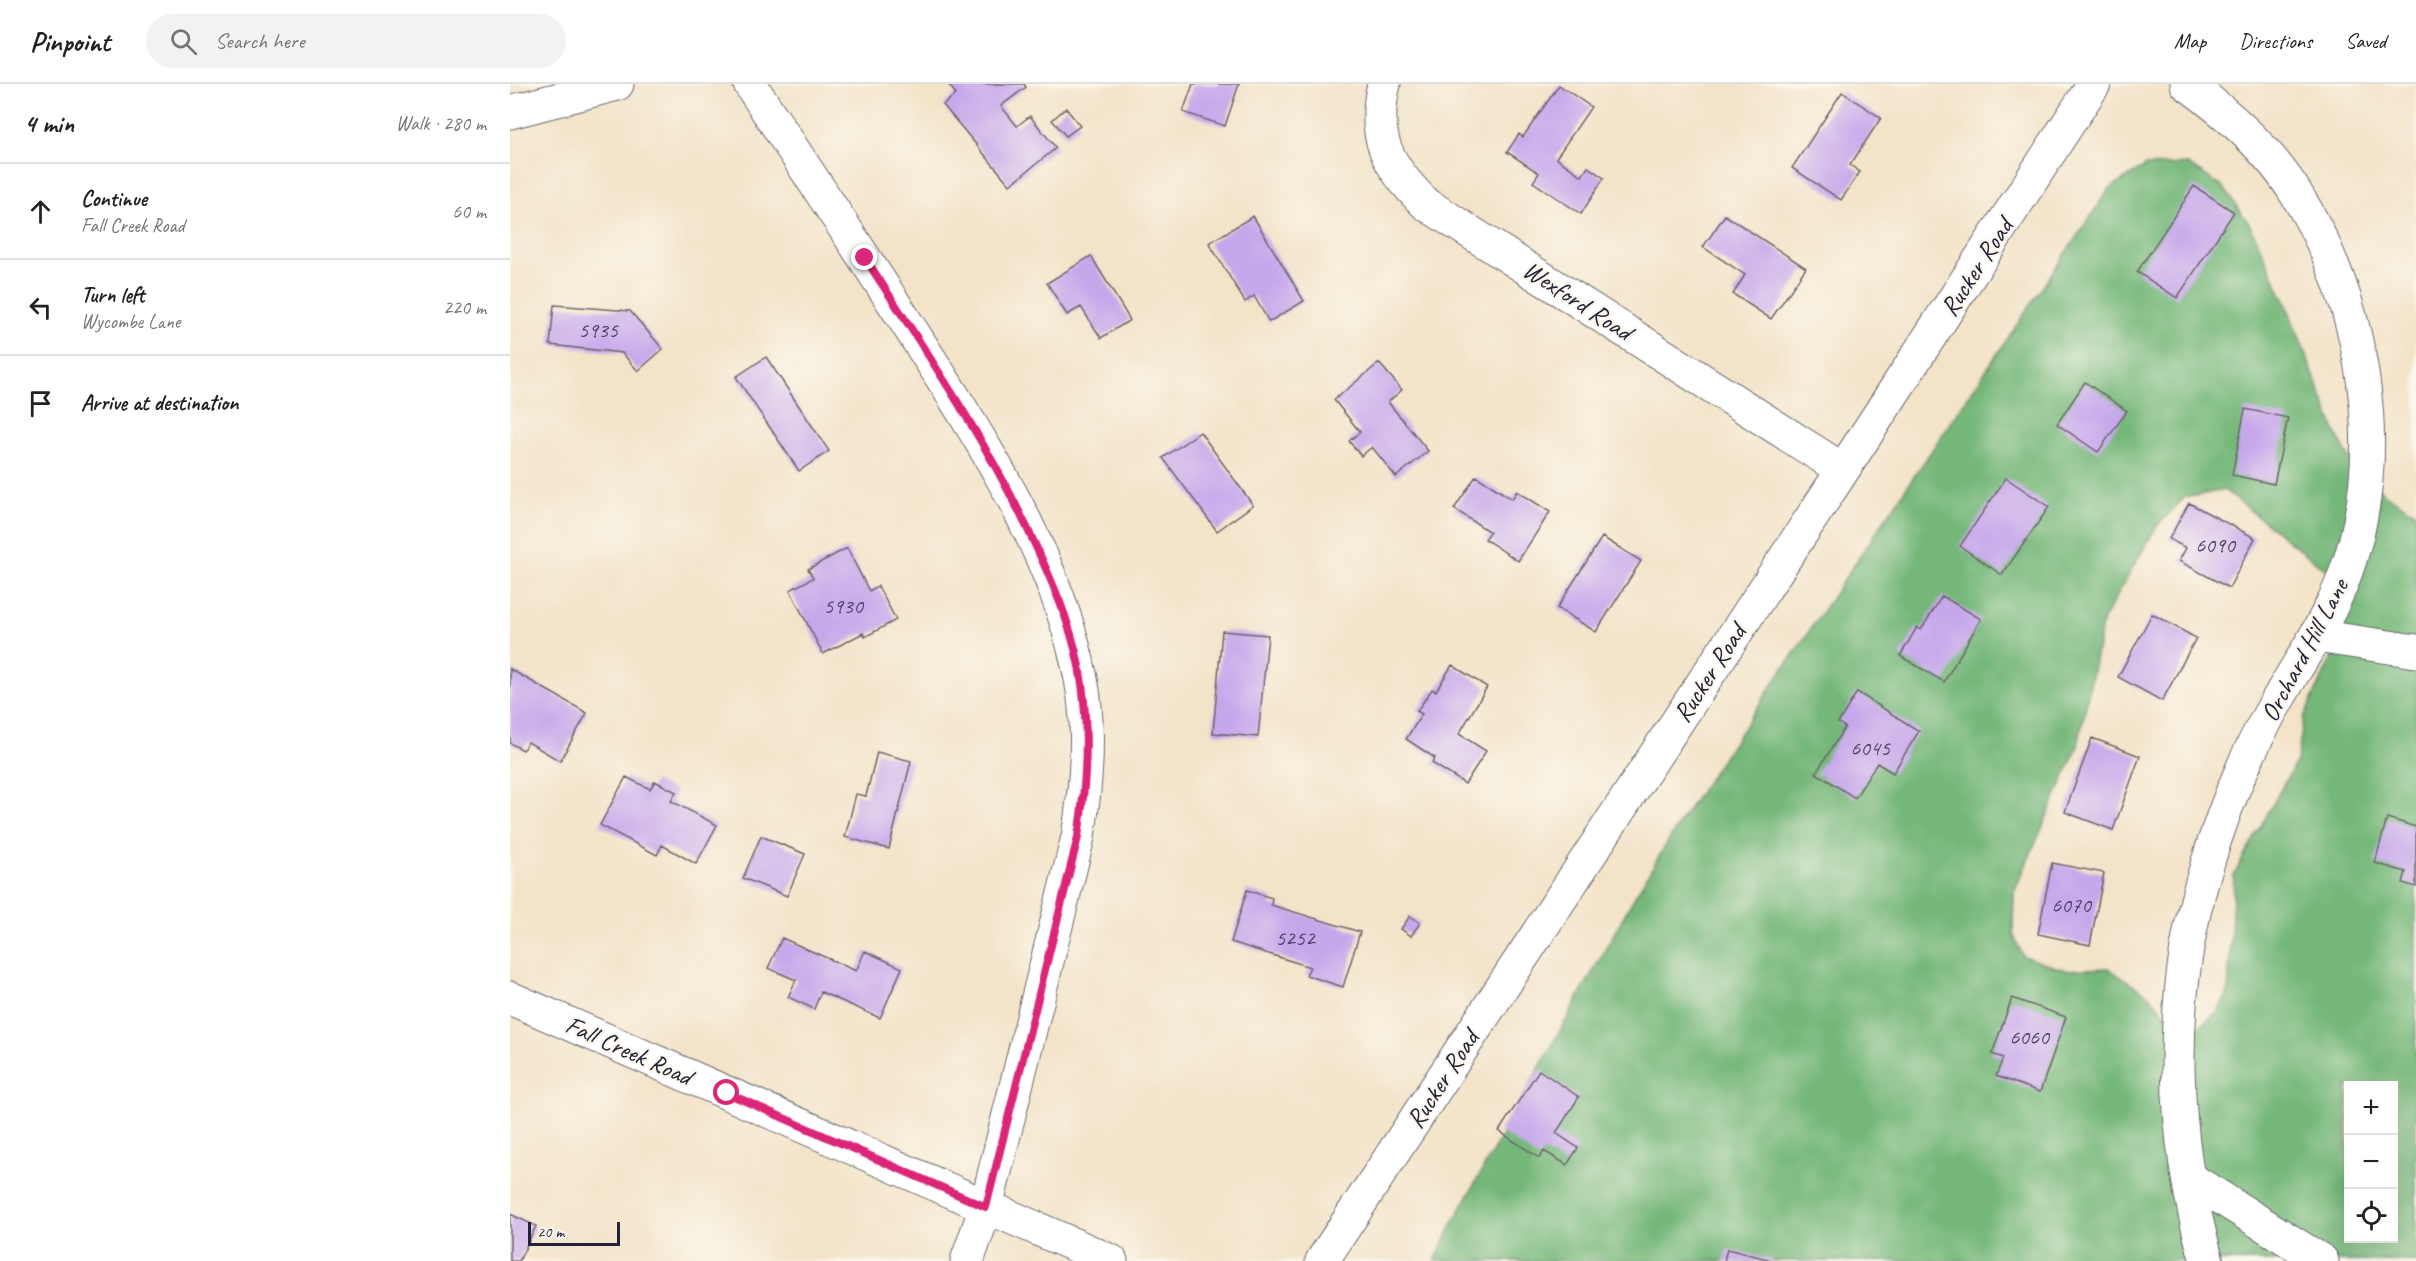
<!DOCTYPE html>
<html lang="en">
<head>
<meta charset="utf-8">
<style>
  :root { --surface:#fff; --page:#f2f2f2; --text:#222; --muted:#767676; --line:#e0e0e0 }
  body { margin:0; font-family:Caveat,sans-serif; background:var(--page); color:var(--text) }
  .controls { position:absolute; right:18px; bottom:18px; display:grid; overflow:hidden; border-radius:0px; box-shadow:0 6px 24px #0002 }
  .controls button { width:54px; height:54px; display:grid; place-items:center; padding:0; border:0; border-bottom:2px solid var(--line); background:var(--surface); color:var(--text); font:30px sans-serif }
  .scale { position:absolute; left:18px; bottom:15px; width:92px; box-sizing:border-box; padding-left:6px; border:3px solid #22223b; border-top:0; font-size:16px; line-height:21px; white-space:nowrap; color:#22223b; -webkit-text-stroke:4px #fbf7ec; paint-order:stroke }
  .stop { position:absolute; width:18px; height:18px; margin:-14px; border:4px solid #db2777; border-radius:50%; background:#fff }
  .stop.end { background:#db2777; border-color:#fff; box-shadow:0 2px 6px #0008 }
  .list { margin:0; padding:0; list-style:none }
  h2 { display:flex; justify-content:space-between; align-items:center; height:78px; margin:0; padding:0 24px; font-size:26px }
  h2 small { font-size:20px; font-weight:400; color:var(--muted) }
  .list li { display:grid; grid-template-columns:39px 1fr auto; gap:18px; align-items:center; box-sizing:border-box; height:96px; padding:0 24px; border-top:2px solid var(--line) }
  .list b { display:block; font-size:22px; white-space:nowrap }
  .list p { margin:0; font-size:20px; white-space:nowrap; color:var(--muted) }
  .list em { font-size:20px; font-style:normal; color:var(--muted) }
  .icon { flex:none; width:33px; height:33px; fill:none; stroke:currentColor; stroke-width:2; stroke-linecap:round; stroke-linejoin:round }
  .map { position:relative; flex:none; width:1906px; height:1177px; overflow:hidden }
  header { display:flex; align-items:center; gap:36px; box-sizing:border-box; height:84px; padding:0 30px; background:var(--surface); border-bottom:2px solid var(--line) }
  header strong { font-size:28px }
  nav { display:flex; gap:33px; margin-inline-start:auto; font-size:21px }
  .search { width:420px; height:54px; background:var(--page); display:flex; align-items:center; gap:15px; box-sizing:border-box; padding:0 21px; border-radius:33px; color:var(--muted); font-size:22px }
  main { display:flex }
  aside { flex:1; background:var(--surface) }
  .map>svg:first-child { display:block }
  .forest { fill:#75b779; stroke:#4c6c5a; stroke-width:1.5; fill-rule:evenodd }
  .building { fill:#c6a7eb }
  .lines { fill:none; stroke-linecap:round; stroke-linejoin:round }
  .minor-casing { stroke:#6b666c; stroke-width:35 }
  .major-casing { stroke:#6b666c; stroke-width:35 }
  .minor { stroke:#fff; stroke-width:33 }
  .major { stroke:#fff; stroke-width:33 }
  .route { stroke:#db2777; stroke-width:8 }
  .labels { text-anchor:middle; stroke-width:4.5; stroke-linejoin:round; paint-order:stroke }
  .number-label { font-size:22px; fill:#4b4367 }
  .street-label { font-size:26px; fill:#22223b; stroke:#fbf7ec }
</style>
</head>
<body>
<header>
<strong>Pinpoint</strong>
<div class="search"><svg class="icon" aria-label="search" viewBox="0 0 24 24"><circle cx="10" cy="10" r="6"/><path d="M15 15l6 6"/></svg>Search here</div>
<nav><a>Map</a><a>Directions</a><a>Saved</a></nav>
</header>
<main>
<aside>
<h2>4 min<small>Walk · 280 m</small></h2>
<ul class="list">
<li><svg class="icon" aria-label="ahead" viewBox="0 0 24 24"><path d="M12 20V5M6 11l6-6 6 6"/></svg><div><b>Continue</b><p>Fall Creek Road</p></div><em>60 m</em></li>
<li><svg class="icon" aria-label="left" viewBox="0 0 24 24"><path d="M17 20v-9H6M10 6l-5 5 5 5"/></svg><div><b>Turn left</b><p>Wycombe Lane</p></div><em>220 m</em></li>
<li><svg class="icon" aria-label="arrive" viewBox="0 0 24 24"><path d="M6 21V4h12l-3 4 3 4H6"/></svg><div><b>Arrive at destination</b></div></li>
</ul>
</aside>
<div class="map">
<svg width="1906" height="1177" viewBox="0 0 1906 1177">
  <rect width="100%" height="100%" fill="#fbf7ec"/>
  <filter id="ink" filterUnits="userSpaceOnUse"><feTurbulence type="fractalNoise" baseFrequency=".0167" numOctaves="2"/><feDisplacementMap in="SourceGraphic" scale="12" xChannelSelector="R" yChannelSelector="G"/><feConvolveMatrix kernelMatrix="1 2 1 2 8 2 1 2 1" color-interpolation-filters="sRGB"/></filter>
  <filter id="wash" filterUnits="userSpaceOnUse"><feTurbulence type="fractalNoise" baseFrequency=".008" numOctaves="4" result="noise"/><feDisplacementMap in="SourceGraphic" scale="24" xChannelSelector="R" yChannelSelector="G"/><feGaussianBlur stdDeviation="1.35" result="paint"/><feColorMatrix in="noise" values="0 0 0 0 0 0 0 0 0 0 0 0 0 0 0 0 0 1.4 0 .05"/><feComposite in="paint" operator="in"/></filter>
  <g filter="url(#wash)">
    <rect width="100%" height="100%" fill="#f3e3c8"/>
    <path class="forest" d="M 1678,80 L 1714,104 L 1740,141 L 1777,222 L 1826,349 L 1846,387 L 1881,414 L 1906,429 L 1906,1177 L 925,1177 L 944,1137 L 1124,814 L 1173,733 L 1599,105 L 1636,82 ZM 1714,406 L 1825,493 L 1833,549 L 1794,633 L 1787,676 L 1724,791 L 1718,910 L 1707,928 L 1689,943 L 1668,945 L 1640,912 L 1598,884 L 1555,886 L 1513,872 L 1503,850 L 1504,808 L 1568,662 L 1593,536 L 1646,443 L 1674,414 ZM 1838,1002 L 1884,1002 L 1884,1154 L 1838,1154 Z"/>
    <g id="blocks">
      <path class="building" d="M 438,0 L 514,0 L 516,3 L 491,22 L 507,42 L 520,32 L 546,64 L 500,101 L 433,21 L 446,10 Z
        M 683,0 L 729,0 L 715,42 L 673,28 Z
        M 1049,1 L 1081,23 L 1046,74 L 1072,92 L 1078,83 L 1094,94 L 1071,130 L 1023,98 L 1029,89 L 997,68 L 1009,50 L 1013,53 Z
        M 1332,8 L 1371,34 L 1340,81 L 1350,88 L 1331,116 L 1282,84 Z
        M 556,24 L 570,42 L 556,52 L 542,36 Z
        M 1684,102 L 1724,128 L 1667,214 L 1627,188 Z
        M 1215,131 L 1296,184 L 1261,235 L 1223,210 L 1235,191 L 1193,163 Z
        M 743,132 L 794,217 L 759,238 L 744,212 L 735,218 L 699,159 Z
        M 581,172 L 620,236 L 591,254 L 571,223 L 557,231 L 537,199 Z
        M 44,221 L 120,227 L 153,265 L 128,287 L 112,269 L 40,261 Z
        M 256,273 L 319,367 L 289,387 L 226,293 Z
        M 869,279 L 892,306 L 878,318 L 918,367 L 886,393 L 862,363 L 851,372 L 839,357 L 850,348 L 824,316 Z
        M 1575,298 L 1617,327 L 1588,368 L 1547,340 Z
        M 1735,325 L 1778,334 L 1764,400 L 1722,391 Z
        M 690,348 L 743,421 L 707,447 L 653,374 Z
        M 966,392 L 1002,415 L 1007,407 L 1040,428 L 1008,477 L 975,455 L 980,448 L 944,425 Z
        M 1496,394 L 1539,423 L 1492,491 L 1450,462 Z
        M 1679,419 L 1745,454 L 1719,504 L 1669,477 L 1676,464 L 1659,455 Z
        M 1092,453 L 1131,477 L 1086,548 L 1047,524 Z
        M 337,464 L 359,507 L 368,502 L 386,536 L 355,553 L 353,549 L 313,570 L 280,506 L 303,494 L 298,485 Z
        M 1432,512 L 1471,535 L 1434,598 L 1390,572 L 1407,543 L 1411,546 Z
        M 1642,530 L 1686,554 L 1652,617 L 1608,593 Z
        M 712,547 L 758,551 L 748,653 L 703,649 Z
        M 942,581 L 977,603 L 949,650 L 976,667 L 955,700 L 922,679 L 925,674 L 896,655 L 912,630 L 907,627 L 922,605 L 926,607 Z
        M 0,585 L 77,629 L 50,677 L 18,658 L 13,666 L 0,659 Z
        M 1347,608 L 1409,647 L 1383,689 L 1367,679 L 1345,714 L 1306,689 L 1335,643 L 1328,639 Z
        M 1582,654 L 1630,672 L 1603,746 L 1555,728 Z
        M 367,668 L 401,677 L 379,765 L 335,753 L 346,710 L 356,712 Z
        M 116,693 L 140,705 L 145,697 L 166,708 L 161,717 L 207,741 L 186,780 L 152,761 L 147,771 L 90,741 Z
        M 1877,734 L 1906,743 L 1906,803 L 1893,799 L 1896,788 L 1865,779 Z
        M 251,752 L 295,770 L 277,812 L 233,794 Z
        M 1542,779 L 1594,789 L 1580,861 L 1528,850 Z
        M 737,806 L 762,814 L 761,821 L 850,848 L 833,903 L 796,891 L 800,883 L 721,858 Z
        M 900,832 L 910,839 L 901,852 L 891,845 Z
        M 272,854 L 346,887 L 355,867 L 392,884 L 370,934 L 311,908 L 304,925 L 278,913 L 286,896 L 258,884 Z
        M 1502,914 L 1556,933 L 1530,1008 L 1486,992 L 1493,974 L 1482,970 Z
        M 1029,986 L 1069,1013 L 1046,1049 L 1068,1064 L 1057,1081 L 1034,1067 L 1029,1074 L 989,1047 Z
        M 0,1130 L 26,1142 L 9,1177 L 0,1177 Z
        M 1217,1165 L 1262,1176 L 1262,1177 L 1214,1177 Z"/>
    </g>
  </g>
  <g filter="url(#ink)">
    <use href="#blocks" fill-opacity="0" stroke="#6b666c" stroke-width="1.5"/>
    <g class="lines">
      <defs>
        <path id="minor" d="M 240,0 C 300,92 362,184 421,277 C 484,375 548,479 571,595 C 581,645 576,703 568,753 L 476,1123 L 457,1177
          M 874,0 C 861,54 878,83 916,120 L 1333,386
          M 1677,0 C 1717,29 1759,66 1785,108 C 1855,220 1881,371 1833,496 C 1814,544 1784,585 1759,631 C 1731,681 1710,735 1694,791 C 1657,915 1661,1053 1697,1177
          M 0,28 L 107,0
          M 1806,552 L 1906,567
          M 1679,1094 L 1812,1177
          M 812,1177 L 1333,386 L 1584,0"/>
        <path id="major" d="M 0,914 L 601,1177"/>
      </defs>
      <use href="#minor" class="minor-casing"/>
      <use href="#major" class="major-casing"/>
      <use href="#minor" class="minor"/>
      <use href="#major" class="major"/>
    </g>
  </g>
  <g class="lines" filter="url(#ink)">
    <path class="route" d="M 217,1009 L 476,1123 L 568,753 C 576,702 579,651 572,600 C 566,554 547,508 528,467 C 481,363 417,269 355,174"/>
  </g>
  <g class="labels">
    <g class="number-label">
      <text x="88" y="253">5935</text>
      <text x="1705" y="468">6090</text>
      <text x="333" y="529">5930</text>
      <text x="1360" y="671">6045</text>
      <text x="1561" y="828">6070</text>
      <text x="785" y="861">5252</text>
      <text x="1519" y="960">6060</text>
    </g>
    <g class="street-label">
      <text transform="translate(1466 183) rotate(-57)" y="9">Rucker Road</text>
      <text transform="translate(1068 216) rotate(33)" y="9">Wexford Road</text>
      <text transform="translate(1794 566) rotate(-62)" y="9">Orchard Hill Lane</text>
      <text transform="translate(1199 589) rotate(-57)" y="9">Rucker Road</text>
      <text transform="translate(119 966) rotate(24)" y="9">Fall Creek Road</text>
      <text transform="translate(932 995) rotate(-57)" y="9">Rucker Road</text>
    </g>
  </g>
</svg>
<div class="controls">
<button>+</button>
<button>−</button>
<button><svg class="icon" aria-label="locate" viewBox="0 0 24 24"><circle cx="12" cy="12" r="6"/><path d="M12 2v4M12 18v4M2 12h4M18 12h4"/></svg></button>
</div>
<div class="scale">20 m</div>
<div class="stop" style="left:217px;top:1009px"></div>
<div class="stop end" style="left:355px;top:174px"></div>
</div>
</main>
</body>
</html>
